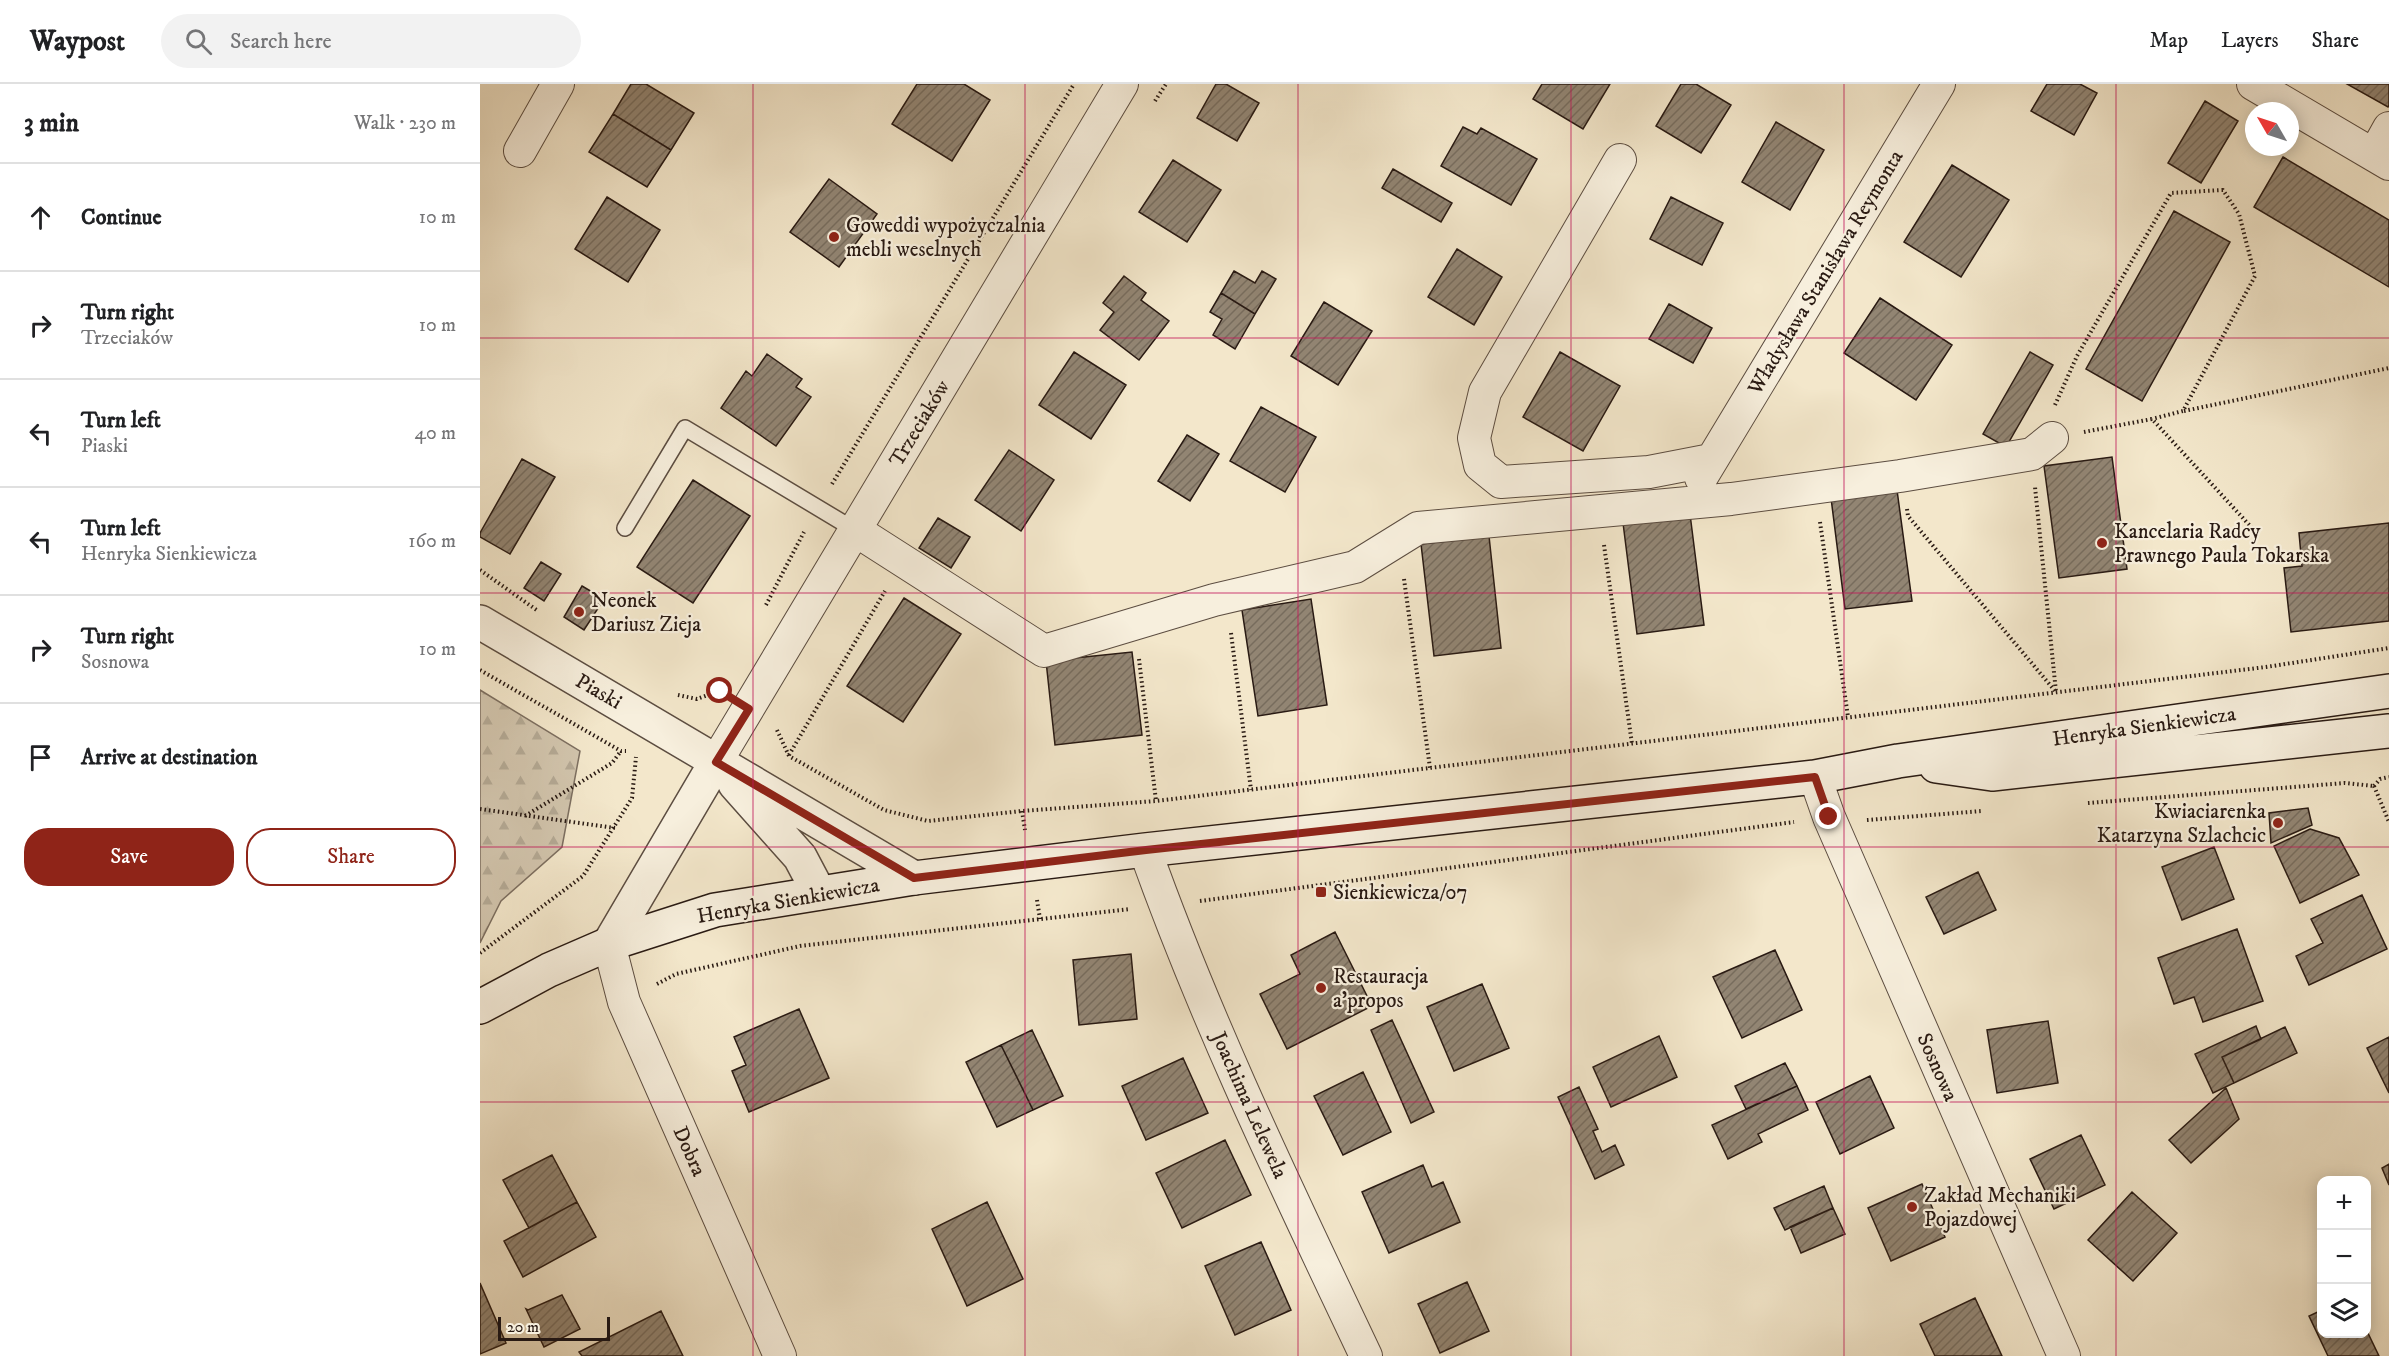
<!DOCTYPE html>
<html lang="en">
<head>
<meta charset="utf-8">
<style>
  :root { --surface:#fff; --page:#f2f2f2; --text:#202124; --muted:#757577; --line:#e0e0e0; --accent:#8f2418 }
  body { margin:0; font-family:"IM FELL DW Pica",serif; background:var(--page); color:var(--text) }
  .controls { position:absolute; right:18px; bottom:18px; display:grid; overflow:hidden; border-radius:12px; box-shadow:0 3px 15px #0003 }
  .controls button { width:54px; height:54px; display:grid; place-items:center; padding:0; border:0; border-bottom:2px solid var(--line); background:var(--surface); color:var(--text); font:30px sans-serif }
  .compass { position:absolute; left:1765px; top:18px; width:54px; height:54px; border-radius:50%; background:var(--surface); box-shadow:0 3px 15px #0003; rotate:309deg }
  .scale { position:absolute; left:18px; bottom:15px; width:112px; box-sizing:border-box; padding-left:6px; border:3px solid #291a13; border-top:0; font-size:16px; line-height:21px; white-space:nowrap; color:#291a13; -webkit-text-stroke:4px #f7efdd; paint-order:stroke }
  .stop { position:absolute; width:18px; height:18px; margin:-14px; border:4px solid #8f2418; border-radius:50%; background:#fff }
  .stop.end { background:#8f2418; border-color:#fff; box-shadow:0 2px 6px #0008 }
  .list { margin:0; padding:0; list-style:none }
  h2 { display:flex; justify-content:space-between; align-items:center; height:78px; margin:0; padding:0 24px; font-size:26px }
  h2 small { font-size:20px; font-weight:400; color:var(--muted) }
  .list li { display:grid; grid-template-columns:39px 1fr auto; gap:18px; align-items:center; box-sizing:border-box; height:108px; padding:0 24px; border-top:2px solid var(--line) }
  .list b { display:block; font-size:22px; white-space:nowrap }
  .list p { margin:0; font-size:20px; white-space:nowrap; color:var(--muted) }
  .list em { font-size:20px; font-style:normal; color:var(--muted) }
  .actions { display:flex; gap:12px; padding:18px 24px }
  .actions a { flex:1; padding:14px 0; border:2px solid var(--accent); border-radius:24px; text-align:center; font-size:21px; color:var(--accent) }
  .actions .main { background:var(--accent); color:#fff }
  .icon { flex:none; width:33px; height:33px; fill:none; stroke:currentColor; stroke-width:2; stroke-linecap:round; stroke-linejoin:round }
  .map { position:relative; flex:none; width:1909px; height:1272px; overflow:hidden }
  header { display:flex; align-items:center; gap:36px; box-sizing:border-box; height:84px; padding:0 30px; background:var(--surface); border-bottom:2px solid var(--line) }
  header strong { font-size:28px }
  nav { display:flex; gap:33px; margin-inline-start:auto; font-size:21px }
  .search { width:420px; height:54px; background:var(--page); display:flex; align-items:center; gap:15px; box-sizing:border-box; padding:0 21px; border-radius:33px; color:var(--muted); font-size:22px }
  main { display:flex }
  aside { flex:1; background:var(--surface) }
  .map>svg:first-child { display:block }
  .forest { fill:url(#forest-firs); stroke:#7d6f60; stroke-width:1.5 }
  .building { fill:url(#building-hatch); stroke:#291a13; stroke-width:1.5 }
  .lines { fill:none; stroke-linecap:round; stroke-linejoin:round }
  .service-casing { stroke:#5c4d41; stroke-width:18 }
  .minor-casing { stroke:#5c4d41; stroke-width:34 }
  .tertiary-casing { stroke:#5c4d41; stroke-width:36 }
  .secondary-casing { stroke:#291a13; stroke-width:36 }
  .path { stroke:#291a13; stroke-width:4; stroke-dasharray:1.5 3; stroke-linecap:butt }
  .service { stroke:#f7efdd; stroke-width:15 }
  .minor { stroke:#f7efdd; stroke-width:32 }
  .tertiary { stroke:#f7efdd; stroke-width:33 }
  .secondary { stroke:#f7efdd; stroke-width:33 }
  .route { stroke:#8f2418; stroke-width:8 }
  .grid { fill:none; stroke:#c2185b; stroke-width:1.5; stroke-opacity:0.55 }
  .poi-dot { fill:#8f2418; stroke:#f7efdd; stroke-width:2 }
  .labels { text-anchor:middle; stroke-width:4.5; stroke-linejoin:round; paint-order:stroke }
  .poi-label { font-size:21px; fill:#291a13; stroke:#f7efdd; text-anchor:start }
  .street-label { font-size:21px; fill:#291a13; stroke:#f7efdd }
</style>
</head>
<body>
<header>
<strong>Waypost</strong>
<div class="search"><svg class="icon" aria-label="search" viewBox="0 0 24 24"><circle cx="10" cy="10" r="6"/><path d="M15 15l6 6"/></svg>Search here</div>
<nav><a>Map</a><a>Layers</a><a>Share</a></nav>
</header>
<main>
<aside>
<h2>3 min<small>Walk · 230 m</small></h2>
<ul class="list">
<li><svg class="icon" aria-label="ahead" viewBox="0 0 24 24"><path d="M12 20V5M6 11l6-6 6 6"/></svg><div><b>Continue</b></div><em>10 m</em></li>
<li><svg class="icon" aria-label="right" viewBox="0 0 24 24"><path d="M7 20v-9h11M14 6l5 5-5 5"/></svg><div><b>Turn right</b><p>Trzeciaków</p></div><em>10 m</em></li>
<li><svg class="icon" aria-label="left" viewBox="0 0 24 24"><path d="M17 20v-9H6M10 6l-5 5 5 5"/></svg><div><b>Turn left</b><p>Piaski</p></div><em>40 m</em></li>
<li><svg class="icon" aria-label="left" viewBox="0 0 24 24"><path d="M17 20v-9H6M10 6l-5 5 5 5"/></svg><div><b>Turn left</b><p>Henryka Sienkiewicza</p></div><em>160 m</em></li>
<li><svg class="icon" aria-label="right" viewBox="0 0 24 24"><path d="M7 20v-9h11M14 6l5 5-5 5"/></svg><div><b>Turn right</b><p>Sosnowa</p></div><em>10 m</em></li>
<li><svg class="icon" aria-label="arrive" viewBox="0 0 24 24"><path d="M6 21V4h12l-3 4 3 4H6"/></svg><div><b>Arrive at destination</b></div></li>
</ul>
<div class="actions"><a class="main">Save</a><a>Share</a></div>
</aside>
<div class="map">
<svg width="1909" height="1272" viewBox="0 0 1909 1272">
  <defs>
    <pattern id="forest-firs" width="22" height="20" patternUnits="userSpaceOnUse" patternTransform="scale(1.5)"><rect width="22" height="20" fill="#d1c4ac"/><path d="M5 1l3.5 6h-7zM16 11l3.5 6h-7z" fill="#b3a893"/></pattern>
    <pattern id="building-hatch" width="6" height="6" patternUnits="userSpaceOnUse" patternTransform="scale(1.5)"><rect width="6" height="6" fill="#928573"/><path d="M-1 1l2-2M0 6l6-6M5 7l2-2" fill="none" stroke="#776c5d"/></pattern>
  </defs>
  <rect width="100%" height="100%" fill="#f3e7cb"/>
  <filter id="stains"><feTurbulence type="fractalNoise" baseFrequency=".00333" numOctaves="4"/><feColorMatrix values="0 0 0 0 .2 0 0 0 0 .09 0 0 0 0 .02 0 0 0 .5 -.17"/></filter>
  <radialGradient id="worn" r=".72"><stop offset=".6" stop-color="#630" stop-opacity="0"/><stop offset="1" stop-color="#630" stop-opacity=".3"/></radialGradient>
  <path class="forest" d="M 0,606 L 100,667 L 82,763 L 21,817 L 0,859 Z"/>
  <path class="building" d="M 151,0 L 166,0 L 214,29 L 191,66 L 133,30 Z
    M 437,0 L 484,0 L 510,16 L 472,77 L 412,40 Z
    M 736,0 L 746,0 L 779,19 L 757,57 L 717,34 Z
    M 1062,0 L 1130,0 L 1103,45 L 1053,15 Z
    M 1201,0 L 1216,0 L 1251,21 L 1221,69 L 1176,42 Z
    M 1567,0 L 1600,0 L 1617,9 L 1594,51 L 1551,27 Z
    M 1867,0 L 1909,0 L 1909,21 L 1908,23 Z
    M 1725,17 L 1758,37 L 1721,99 L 1688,79 Z
    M 133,30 L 191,66 L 167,103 L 109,68 Z
    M 1296,38 L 1344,66 L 1310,126 L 1262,98 Z
    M 983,43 L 997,50 L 1001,44 L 1057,75 L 1031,121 L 961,82 Z
    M 1803,73 L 1909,136 L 1909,203 L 1774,123 Z
    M 693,76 L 741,106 L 707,158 L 659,128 Z
    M 1472,81 L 1529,116 L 1481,193 L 1424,158 Z
    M 913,85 L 972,119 L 961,138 L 902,104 Z
    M 349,95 L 397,130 L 359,183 L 310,148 Z
    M 127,113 L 180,146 L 148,198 L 95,165 Z
    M 1191,113 L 1243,139 L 1222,181 L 1170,155 Z
    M 1694,127 L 1750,158 L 1662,317 L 1606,285 Z
    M 977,165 L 1022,193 L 994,241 L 948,213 Z
    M 754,187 L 775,199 L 782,187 L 796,195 L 775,230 L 741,209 Z
    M 644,192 L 666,209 L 661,216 L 689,237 L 659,276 L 620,246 L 634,228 L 623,219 Z
    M 741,209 L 775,230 L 755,265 L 733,251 L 742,235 L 730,228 Z
    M 1400,214 L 1472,261 L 1436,316 L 1364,269 Z
    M 844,218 L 892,247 L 858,301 L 811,272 Z
    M 1189,220 L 1232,244 L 1213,279 L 1169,255 Z
    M 594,268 L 646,301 L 611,355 L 559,321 Z
    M 1080,268 L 1140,302 L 1103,367 L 1043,333 Z
    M 1550,268 L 1573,281 L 1526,363 L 1503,350 Z
    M 287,270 L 322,295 L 316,303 L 331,313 L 296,362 L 241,324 L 266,287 L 272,292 Z
    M 781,323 L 836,353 L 805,408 L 750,377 Z
    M 707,351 L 739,370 L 710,417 L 678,397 Z
    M 529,366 L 574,396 L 541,447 L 495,416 Z
    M 1632,373 L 1647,485 L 1579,494 L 1564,382 Z
    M 42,375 L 75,393 L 30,470 L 0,453 L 0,449 Z
    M 213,396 L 270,432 L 213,519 L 157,483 Z
    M 1417,406 L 1432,517 L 1365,525 L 1351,414 Z
    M 1210,430 L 1224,541 L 1157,550 L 1143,439 Z
    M 458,434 L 490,453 L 471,484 L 439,464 Z
    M 1909,439 L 1909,537 L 1811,548 L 1804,484 L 1822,482 L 1819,449 Z
    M 1009,452 L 1021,564 L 954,572 L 941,460 Z
    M 61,478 L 81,490 L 64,517 L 44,504 Z
    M 102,502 L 124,515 L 104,546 L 84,533 Z
    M 424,514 L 481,550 L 423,638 L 367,602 Z
    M 831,515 L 847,621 L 778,632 L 762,526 Z
    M 652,568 L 662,651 L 575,661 L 566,577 Z
    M 1828,724 L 1832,741 L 1791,759 L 1789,729 Z
    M 1830,745 L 1859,754 L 1879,791 L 1820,819 L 1794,762 Z
    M 1734,763 L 1754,815 L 1702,836 L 1682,783 Z
    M 1498,788 L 1516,826 L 1464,850 L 1446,813 Z
    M 1882,811 L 1907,865 L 1829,901 L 1816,872 L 1843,859 L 1831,835 Z
    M 1757,845 L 1783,917 L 1723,938 L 1714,913 L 1694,920 L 1678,874 Z
    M 855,848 L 892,922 L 807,965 L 780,910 L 820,890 L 811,871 Z
    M 1295,866 L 1322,926 L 1262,954 L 1233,893 Z
    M 651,870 L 657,935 L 599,941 L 593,876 Z
    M 1002,900 L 1029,964 L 974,987 L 947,923 Z
    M 319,925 L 349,994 L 269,1028 L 252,987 L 266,981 L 254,953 Z
    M 912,936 L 954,1028 L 931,1039 L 891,946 Z
    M 1568,937 L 1578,999 L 1517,1009 L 1507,946 Z
    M 1776,942 L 1781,955 L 1742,973 L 1754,999 L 1733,1009 L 1715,970 Z
    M 1805,943 L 1817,969 L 1754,999 L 1742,973 Z
    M 552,946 L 583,1012 L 553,1026 L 521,961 Z
    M 1179,952 L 1197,993 L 1131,1023 L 1113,983 Z
    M 1909,953 L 1909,1009 L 1887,964 Z
    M 521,961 L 553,1026 L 517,1043 L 486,978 Z
    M 703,974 L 728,1029 L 666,1056 L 642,1002 Z
    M 1305,979 L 1317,1002 L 1266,1025 L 1255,1002 Z
    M 883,988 L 911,1048 L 863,1071 L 834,1012 Z
    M 1390,992 L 1414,1044 L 1360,1070 L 1336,1018 Z
    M 1317,1002 L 1328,1026 L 1278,1050 L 1282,1058 L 1248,1075 L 1232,1041 Z
    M 1099,1003 L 1118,1045 L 1113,1047 L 1122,1068 L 1135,1061 L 1144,1081 L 1115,1095 L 1078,1013 Z
    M 1746,1004 L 1759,1035 L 1711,1079 L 1689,1056 Z
    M 1601,1051 L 1625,1101 L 1574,1125 L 1550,1075 Z
    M 745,1056 L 771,1111 L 702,1144 L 676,1089 Z
    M 72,1071 L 97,1118 L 49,1144 L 23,1096 Z
    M 1909,1080 L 1909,1101 L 1902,1084 Z
    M 943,1081 L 952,1103 L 963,1098 L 980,1138 L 909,1169 L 882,1108 Z
    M 1442,1100 L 1465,1153 L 1411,1177 L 1388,1124 Z
    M 1344,1102 L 1353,1124 L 1305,1146 L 1294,1124 Z
    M 1652,1108 L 1697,1149 L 1653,1197 L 1608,1156 Z
    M 97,1118 L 116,1153 L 43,1193 L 24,1157 Z
    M 507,1118 L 543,1195 L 487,1222 L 452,1145 Z
    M 1353,1124 L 1365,1150 L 1321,1169 L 1310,1143 Z
    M 781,1158 L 811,1226 L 755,1251 L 725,1182 Z
    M 987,1198 L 1009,1247 L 960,1269 L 938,1220 Z
    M 0,1199 L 26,1259 L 0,1270 Z
    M 82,1211 L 100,1245 L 64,1263 L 46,1225 L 48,1226 Z
    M 1495,1214 L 1522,1272 L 1455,1272 L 1440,1240 Z
    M 1842,1226 L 1842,1250 L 1886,1250 L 1886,1245 L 1899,1272 L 1848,1272 L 1829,1232 Z
    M 181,1227 L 203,1272 L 102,1272 L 99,1268 Z"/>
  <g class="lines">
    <defs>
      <path id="service" d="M 145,444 L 205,344 L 375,446"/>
      <path id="minor" d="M 1773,0 L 1909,80
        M 40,67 L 78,0
        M 1894,71 L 1909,44
        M 1140,76 L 1005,308 L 994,354 L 1000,381 L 1021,398 L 1169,388 L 1231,376
        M 1221,394 L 1459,0
        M 375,446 L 564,567 L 734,516 L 875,483 L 938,444 L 1251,415 L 1420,392 L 1552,370 L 1572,354
        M 236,678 L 642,0
        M 1335,693 L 1349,733 L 1584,1272
        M 665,766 C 727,940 807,1105 886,1272
        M 129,860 L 144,918 L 300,1272"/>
      <path id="tertiary" d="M 0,538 L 434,794
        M 255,700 L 320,773 L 339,809
        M 129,860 L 236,678"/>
      <path id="secondary" d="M 1456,682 L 1512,690 L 1909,647
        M 0,923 L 69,886 L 129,860 L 235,826 L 434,794 L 665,766 L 1335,693 L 1418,677 L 1909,607"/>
    </defs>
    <use href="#service" class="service-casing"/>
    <use href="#minor" class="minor-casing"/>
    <use href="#tertiary" class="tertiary-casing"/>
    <use href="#secondary" class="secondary-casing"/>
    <path class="path" d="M 675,17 L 686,0
      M 1575,321 L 1597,272 L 1691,109 L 1743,106 L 1759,130 L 1775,192 L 1703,327 L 1672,335
      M 1704,327 L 1909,284
      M 1604,348 L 1672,335 L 1773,445
      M 352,400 L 594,0
      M 1427,425 L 1428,432 L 1576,608 L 1555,403
      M 1340,438 L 1368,633
      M 1124,461 L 1152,660
      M 0,486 L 58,527
      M 924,495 L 950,684
      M 286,521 L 324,448
      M 751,549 L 771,706
      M 659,575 L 676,717
      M 0,586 L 141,667 L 146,667
      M 198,611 L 217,615 L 236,608
      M 297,646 L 309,672 L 404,726 L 448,737 L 542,727 L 676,717 L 1786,583 L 1909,564
      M 309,671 L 405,507
      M 1894,702 L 1909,738
      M 1894,702 L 1900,695 L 1909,693
      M 1608,719 L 1865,699 L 1894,702
      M 0,725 L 135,744
      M 542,727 L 545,746
      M 45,732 L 132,679 L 141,667
      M 1387,736 L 1502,727
      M 557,816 L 560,835
      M 720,817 L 1314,738
      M 0,869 L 103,792 L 152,714 L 156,673
      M 177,900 L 196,890 L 320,862 L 650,825"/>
    <use href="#service" class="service"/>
    <use href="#minor" class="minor"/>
    <use href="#tertiary" class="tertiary"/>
    <use href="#secondary" class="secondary"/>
  </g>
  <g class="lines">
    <path class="route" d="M 240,607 L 269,625 L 236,678 L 434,794 L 666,766 L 1335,693 L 1349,733"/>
  </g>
  <path class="grid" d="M 273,0 L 273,1272M 545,0 L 545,1272M 818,0 L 818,1272M 1091,0 L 1091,1272M 1364,0 L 1364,1272M 1636,0 L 1636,1272M 0,254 L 1909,254M 0,509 L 1909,509M 0,763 L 1909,763M 0,1018 L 1909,1018"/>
  <g class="poi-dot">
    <circle cx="354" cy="153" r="6"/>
    <circle cx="1622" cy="459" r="6"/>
    <circle cx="99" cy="528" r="6"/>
    <circle cx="1798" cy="739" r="6"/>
    <rect x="835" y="802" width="12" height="12" rx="3"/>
    <circle cx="841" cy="904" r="6"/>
    <circle cx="1432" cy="1123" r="6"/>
  </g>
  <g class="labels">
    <g class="poi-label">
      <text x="366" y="148">Goweddi wypożyczalnia<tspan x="366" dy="24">mebli weselnych</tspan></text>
      <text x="1634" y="454">Kancelaria Radcy<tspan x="1634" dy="24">Prawnego Paula Tokarska</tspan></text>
      <text x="111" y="523">Neonek<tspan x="111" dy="24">Dariusz Zieja</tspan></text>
      <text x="1786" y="734" text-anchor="end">Kwiaciarenka<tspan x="1786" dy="24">Katarzyna Szlachcic</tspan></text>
      <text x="853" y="815">Sienkiewicza/07</text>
      <text x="853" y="899">Restauracja<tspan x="853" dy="24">a'propos</tspan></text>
      <text x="1444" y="1118">Zakład Mechaniki<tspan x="1444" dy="24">Pojazdowej</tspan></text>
    </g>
    <g class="street-label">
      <text transform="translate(1345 188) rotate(-59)" y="7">Władysława Stanisława Reymonta</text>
      <text transform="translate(439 339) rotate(-59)" y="7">Trzeciaków</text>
      <text transform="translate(119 607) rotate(30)" y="7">Piaski</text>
      <text transform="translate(1664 642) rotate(-8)" y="7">Henryka Sienkiewicza</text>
      <text transform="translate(308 816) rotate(-10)" y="7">Henryka Sienkiewicza</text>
      <text transform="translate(1458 983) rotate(66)" y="7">Sosnowa</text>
      <text transform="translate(770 1021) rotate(66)" y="7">Joachima Lelewela</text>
      <text transform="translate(210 1067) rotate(66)" y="7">Dobra</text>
    </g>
  </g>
  <rect width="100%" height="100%" filter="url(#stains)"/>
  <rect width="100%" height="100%" fill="url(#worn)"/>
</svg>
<div class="controls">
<button>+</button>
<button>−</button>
<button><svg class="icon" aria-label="layers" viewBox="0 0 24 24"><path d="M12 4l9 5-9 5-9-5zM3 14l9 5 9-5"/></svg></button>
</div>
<svg class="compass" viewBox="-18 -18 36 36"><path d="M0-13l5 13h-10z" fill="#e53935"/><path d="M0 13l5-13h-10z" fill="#757577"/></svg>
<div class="scale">20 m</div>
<div class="stop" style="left:240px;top:607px"></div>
<div class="stop end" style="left:1349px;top:733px"></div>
</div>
</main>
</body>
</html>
